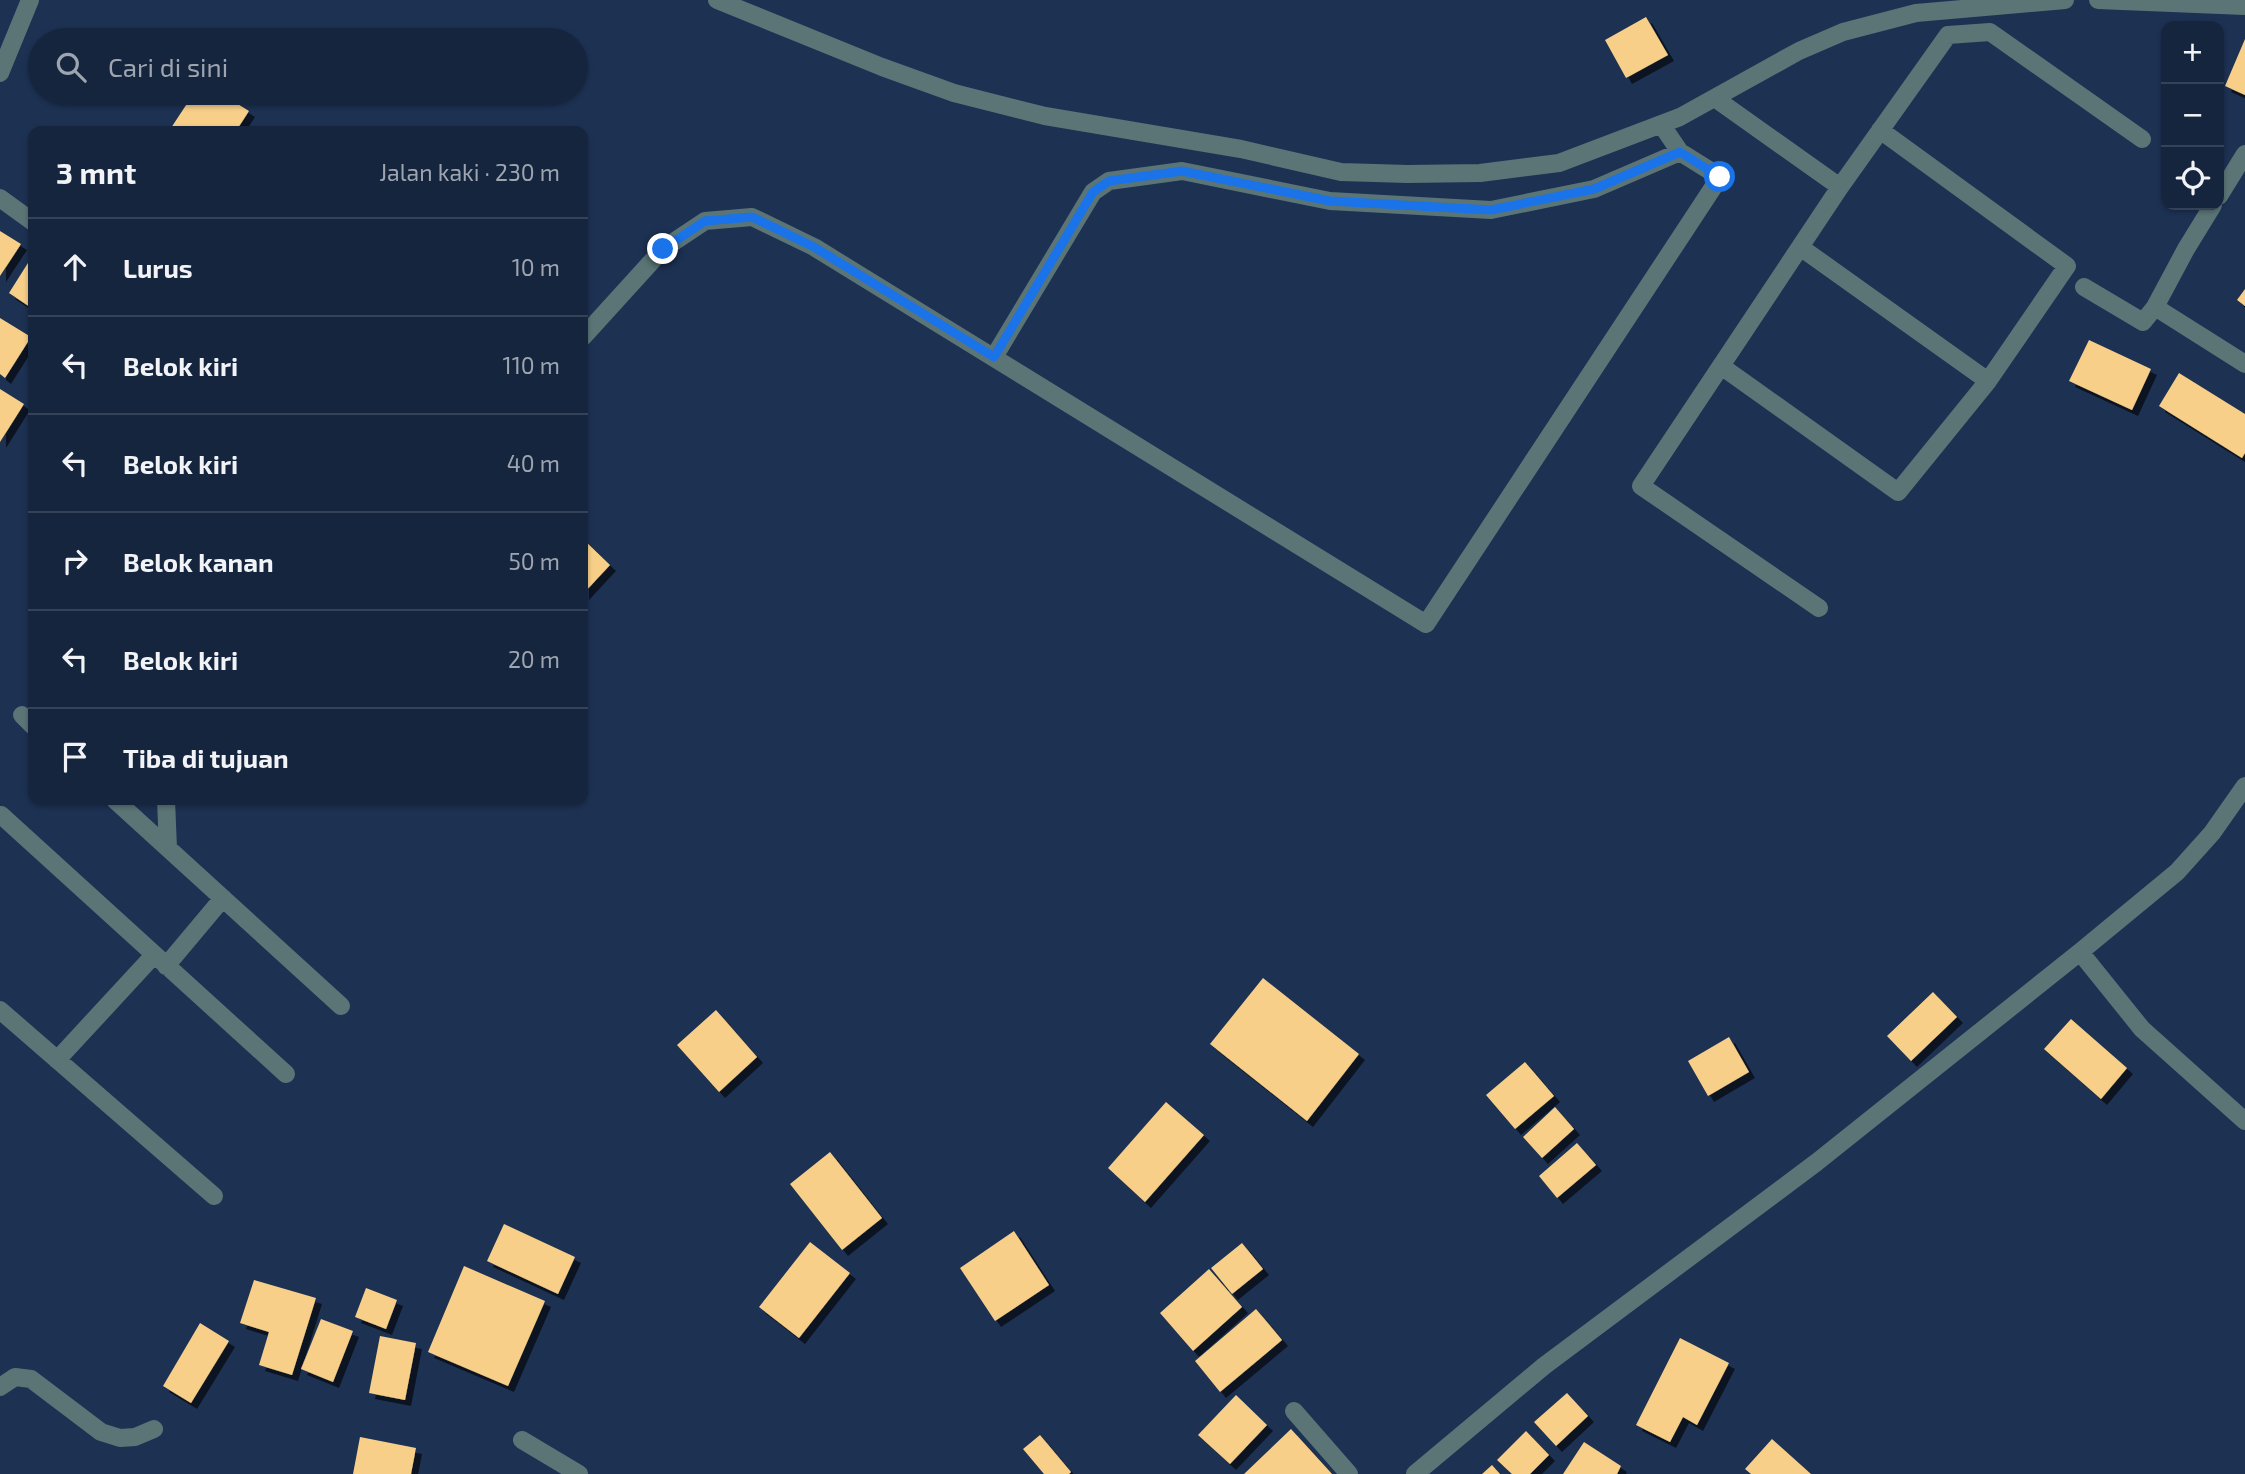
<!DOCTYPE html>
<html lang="id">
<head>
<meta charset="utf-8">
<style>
  :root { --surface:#16253e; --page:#1f2d45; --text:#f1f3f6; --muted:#9ea5b0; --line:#354258 }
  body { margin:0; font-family:"Exo 2",sans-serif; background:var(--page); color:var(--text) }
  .controls { position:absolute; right:21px; top:21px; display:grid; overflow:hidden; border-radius:14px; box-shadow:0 2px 5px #0004 }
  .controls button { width:63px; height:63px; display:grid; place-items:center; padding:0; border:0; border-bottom:2px solid var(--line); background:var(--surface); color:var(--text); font:35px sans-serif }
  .stop { position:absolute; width:21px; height:21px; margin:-16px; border:5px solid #1a73e8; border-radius:50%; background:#fff }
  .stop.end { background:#1a73e8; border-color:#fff; box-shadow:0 2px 7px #0008 }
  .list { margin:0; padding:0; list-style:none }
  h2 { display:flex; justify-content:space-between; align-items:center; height:91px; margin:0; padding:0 28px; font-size:30px }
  h2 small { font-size:23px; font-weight:400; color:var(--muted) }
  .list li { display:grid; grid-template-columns:46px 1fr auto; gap:21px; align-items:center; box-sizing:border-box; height:98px; padding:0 28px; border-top:2px solid var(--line) }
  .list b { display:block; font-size:26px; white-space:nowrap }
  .list em { font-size:23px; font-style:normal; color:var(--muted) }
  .icon { flex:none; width:38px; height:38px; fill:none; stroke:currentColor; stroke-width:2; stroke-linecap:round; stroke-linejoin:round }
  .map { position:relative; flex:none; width:2245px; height:1474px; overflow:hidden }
  .search { position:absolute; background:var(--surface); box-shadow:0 2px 5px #0004; left:28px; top:28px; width:560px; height:77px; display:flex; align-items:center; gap:18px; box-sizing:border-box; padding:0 24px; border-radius:38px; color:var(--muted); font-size:26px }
  .panel { position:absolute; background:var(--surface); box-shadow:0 2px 5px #0004; left:28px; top:126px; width:560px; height:679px; border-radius:14px }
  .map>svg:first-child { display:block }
  .building { fill:#f8cf88; filter:url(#shadow) }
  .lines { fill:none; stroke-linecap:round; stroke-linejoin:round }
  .minor { stroke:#5b7576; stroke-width:18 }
  .route { stroke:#1a73e8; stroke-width:9 }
</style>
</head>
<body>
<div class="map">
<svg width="2245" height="1474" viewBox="0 0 2245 1474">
  <defs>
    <filter id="shadow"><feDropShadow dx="6" dy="6" stdDeviation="0" flood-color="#0009"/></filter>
  </defs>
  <rect width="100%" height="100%" fill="#1d3153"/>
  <path class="building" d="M 1646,17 L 1668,55 L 1626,78 L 1605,40 Z
    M 2245,39 L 2245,95 L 2225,86 Z
    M 194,93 L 220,93 L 249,111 L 236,131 L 169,131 Z
    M 0,231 L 21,244 L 0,276 Z
    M 33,255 L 33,309 L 9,293 Z
    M 2245,289 L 2245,306 L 2237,300 Z
    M 0,318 L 31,337 L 5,378 L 0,374 Z
    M 2089,340 L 2151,369 L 2132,410 L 2069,381 Z
    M 2179,373 L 2245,414 L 2245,453 L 2242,458 L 2159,406 Z
    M 0,389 L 24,404 L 0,442 Z
    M 583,539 L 610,565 L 583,594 Z
    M 1263,978 L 1359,1054 L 1307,1121 L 1210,1044 Z
    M 1933,992 L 1957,1017 L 1911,1061 L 1887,1036 Z
    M 716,1010 L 757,1057 L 719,1092 L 677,1045 Z
    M 2071,1019 L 2127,1068 L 2101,1099 L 2044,1049 Z
    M 1729,1037 L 1749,1072 L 1708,1096 L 1688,1061 Z
    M 1525,1062 L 1554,1096 L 1515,1129 L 1486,1095 Z
    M 1166,1102 L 1204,1135 L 1145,1202 L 1108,1168 Z
    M 1555,1107 L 1574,1129 L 1542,1158 L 1523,1137 Z
    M 1577,1143 L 1596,1165 L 1557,1198 L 1539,1176 Z
    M 830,1152 L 882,1218 L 842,1250 L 790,1184 Z
    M 504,1224 L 575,1257 L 558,1294 L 487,1261 Z
    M 1014,1231 L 1049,1285 L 995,1321 L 960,1268 Z
    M 810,1242 L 850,1273 L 799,1338 L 759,1307 Z
    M 1242,1243 L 1263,1269 L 1232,1294 L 1211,1268 Z
    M 464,1266 L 545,1301 L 508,1386 L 428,1352 Z
    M 1209,1269 L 1242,1307 L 1193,1351 L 1160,1313 Z
    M 254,1280 L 316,1298 L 292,1375 L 259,1365 L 269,1332 L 240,1323 Z
    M 366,1288 L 397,1300 L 386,1329 L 355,1317 Z
    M 1256,1309 L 1282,1340 L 1220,1392 L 1195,1361 Z
    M 321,1319 L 353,1331 L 333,1382 L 301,1369 Z
    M 200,1323 L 229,1341 L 191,1403 L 163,1386 Z
    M 380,1336 L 416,1343 L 405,1400 L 369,1393 Z
    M 1680,1338 L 1729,1363 L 1697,1425 L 1683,1417 L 1670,1442 L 1636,1425 Z
    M 1567,1393 L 1588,1416 L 1556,1446 L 1534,1422 Z
    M 1236,1395 L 1267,1425 L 1230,1464 L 1198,1435 Z
    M 1291,1429 L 1332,1474 L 1244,1474 Z
    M 1526,1431 L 1549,1455 L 1530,1474 L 1512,1474 L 1497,1460 Z
    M 1040,1435 L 1071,1472 L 1069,1474 L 1044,1474 L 1023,1449 Z
    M 360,1437 L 416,1448 L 411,1474 L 353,1474 Z
    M 1772,1439 L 1811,1474 L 1751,1474 L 1745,1469 Z
    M 1584,1442 L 1621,1466 L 1617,1474 L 1563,1474 Z
    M 1492,1465 L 1500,1474 L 1482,1474 Z"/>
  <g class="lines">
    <path class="minor" d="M 717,0 L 882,67 L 954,93 L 1045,116 L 1241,149 L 1341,172 L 1408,174 L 1480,173 L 1559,163 L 1680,117 L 1799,51 L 1843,32 L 1916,13 L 2065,0
      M 2098,0 L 2245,6
      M 0,73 L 30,0
      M 1716,99 L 1840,187 L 1641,486 L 1819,608
      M 1661,124 L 1680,152
      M 1840,187 L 1948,35 L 1990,32 L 2142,139
      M 2219,196 L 2245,154
      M 0,198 L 33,222
      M 1800,247 L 1988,381
      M 2084,287 L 2143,322 L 2155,307 L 2186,249 L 2213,205
      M 2155,307 L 2245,364
      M 583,337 L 663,249 L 705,221 L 752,217 L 814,247 L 1426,624 L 1720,177 L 1680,152 L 1594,189 L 1491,210 L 1330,201 L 1182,171 L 1109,181 L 1093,192 L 994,357
      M 1721,366 L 1898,492 L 1988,381 L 2067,266 L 1880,130
      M 22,715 L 33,726
      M 115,800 L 341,1006
      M 166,800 L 168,848
      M 1,815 L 286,1074
      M 2080,952 L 2142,1029 L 2245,1121
      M 166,966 L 223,898
      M 0,1010 L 214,1196
      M 57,1060 L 154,955
      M 0,1387 L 15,1377 L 31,1379 L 101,1432 L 120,1438 L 135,1437 L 154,1429
      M 1294,1411 L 1349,1474
      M 522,1440 L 579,1474
      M 1415,1474 L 1544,1366 L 1817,1162 L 2080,952 L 2177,872 L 2212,833 L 2245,786"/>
  </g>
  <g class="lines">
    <path class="route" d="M 663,249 L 705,221 L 752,217 L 814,247 L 994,357 L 1093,192 L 1109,181 L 1182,171 L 1330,201 L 1491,210 L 1594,189 L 1680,152 L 1720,177"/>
  </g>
</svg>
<div class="controls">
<button>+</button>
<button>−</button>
<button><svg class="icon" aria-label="locate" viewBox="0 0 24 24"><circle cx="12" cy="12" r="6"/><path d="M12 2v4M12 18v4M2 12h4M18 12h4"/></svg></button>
</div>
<div class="stop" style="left:1720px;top:177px"></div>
<div class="stop end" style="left:663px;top:249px"></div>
<div class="search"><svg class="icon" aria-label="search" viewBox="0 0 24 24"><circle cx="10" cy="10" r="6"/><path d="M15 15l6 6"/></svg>Cari di sini</div>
<section class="panel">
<h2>3 mnt<small>Jalan kaki · 230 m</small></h2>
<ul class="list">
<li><svg class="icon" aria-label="ahead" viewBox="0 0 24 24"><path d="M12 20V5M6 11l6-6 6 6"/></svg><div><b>Lurus</b></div><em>10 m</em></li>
<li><svg class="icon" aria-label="left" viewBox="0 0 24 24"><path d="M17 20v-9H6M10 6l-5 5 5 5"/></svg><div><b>Belok kiri</b></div><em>110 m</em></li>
<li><svg class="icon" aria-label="left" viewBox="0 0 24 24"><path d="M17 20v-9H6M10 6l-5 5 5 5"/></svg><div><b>Belok kiri</b></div><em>40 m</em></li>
<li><svg class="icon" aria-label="right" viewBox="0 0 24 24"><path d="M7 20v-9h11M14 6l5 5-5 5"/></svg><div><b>Belok kanan</b></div><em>50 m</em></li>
<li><svg class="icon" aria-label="left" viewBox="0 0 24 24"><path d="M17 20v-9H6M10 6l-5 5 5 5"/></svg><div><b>Belok kiri</b></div><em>20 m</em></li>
<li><svg class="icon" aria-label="arrive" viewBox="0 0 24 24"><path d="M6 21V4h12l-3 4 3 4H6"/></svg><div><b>Tiba di tujuan</b></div></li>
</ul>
</section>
</div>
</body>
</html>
